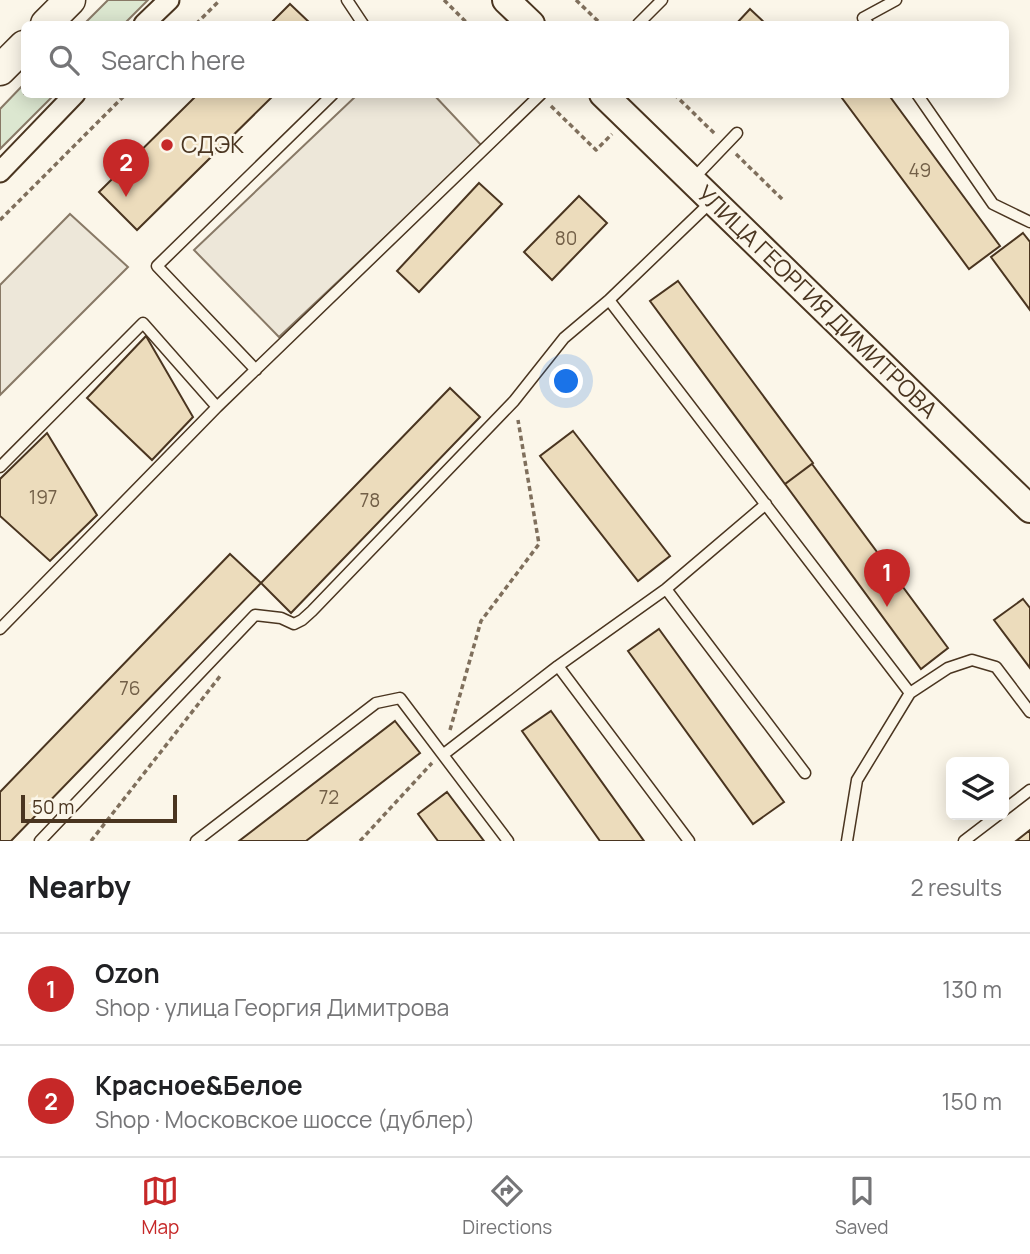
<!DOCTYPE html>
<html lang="en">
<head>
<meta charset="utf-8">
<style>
  :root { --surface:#fff; --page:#f6f6f6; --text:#202124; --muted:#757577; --line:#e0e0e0; --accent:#c62828 }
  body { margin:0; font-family:Manrope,sans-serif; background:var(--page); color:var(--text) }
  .controls { position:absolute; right:21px; bottom:21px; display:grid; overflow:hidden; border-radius:10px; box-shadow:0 4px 18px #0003 }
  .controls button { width:63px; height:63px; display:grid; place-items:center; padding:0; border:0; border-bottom:2px solid var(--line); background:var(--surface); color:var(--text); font:35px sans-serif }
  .scale { position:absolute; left:21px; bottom:18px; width:156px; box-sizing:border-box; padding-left:7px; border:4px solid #4a3520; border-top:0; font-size:19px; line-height:24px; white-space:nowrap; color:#4a3520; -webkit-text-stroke:5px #fbf6e9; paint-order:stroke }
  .you { position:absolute; left:567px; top:382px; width:24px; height:24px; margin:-18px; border:5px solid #fff; border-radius:50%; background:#1a73e8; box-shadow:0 0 0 10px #1a73e833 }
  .badge { display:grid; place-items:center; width:46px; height:46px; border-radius:50%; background:var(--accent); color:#fff; font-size:23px; font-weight:700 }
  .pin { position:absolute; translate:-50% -58px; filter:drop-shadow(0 2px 4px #0008) }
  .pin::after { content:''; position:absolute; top:37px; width:24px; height:21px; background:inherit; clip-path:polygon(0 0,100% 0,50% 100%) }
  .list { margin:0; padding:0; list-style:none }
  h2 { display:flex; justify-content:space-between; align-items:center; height:91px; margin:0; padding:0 28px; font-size:30px }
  h2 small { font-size:23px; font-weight:400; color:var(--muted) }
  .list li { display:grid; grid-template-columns:46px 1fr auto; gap:21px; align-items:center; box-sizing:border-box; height:112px; padding:0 28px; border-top:2px solid var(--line) }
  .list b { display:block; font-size:26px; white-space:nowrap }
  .list p { margin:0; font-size:23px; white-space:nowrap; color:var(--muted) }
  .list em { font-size:23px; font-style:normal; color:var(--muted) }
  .icon { flex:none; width:38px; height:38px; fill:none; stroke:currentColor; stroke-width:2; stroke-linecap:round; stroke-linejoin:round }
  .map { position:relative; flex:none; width:1030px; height:841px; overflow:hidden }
  .search { position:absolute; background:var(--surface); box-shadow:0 4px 18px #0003; left:21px; right:21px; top:21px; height:77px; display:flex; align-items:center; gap:18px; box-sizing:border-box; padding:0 24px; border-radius:10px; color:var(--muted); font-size:26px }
  .sheet { height:315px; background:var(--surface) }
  nav { display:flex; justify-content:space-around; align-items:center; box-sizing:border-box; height:98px; border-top:2px solid var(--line); background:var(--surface); font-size:19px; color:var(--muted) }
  nav a { display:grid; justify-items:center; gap:4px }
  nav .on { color:var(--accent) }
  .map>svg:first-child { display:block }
  .green { fill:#dce7d0; stroke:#887966; stroke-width:2 }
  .parking { fill:#ede7d9; stroke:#887966; stroke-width:2 }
  .building { fill:#ecdcbc; stroke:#4a3520; stroke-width:2 }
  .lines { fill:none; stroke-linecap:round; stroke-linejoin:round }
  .lane-casing { stroke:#4a3520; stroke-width:13 }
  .street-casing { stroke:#4a3520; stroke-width:23 }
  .secondary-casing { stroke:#4a3520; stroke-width:30 }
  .primary-casing { stroke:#4a3520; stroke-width:33 }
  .path { stroke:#7f6f5c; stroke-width:3.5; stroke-dasharray:5 3.5; stroke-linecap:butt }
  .lane { stroke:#fbf6e9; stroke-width:10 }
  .street { stroke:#fbf6e9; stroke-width:19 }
  .secondary { stroke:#fbf6e9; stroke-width:26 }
  .primary { stroke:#fbf6e9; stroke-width:30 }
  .poi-dot { fill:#c62828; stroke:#fbf6e9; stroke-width:2.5 }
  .labels { text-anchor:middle; stroke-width:5; stroke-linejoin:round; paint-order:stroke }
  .number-label { font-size:19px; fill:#725f47 }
  .poi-label { font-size:23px; fill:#4a3520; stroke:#fbf6e9; text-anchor:start }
  .street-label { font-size:23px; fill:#4a3520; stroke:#fbf6e9 }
</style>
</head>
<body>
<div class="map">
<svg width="1030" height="841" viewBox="0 0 1030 841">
  <rect width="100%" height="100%" fill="#fbf6e9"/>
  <path class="green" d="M 108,0 L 148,0 L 124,24 L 84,24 Z
    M 24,84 L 24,94 L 54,95 L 0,149 L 0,109 Z"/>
  <path class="parking" d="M 357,95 L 434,95 L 482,146 L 279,337 L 194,250 Z
    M 70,214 L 128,267 L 0,395 L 0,285 Z"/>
  <path class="building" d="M 290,4 L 311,24 L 270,24 Z
    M 750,9 L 766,24 L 736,24 Z
    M 198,94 L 275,94 L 137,230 L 99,192 Z
    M 839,94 L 888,94 L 1000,246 L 969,269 Z
    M 479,183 L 502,204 L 419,292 L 397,271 Z
    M 579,196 L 607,223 L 552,280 L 524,252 Z
    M 1023,233 L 1030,242 L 1030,310 L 991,257 Z
    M 678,281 L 813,463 L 785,484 L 650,301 Z
    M 146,336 L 193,417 L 152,460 L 87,398 Z
    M 450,388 L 480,417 L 291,613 L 261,583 Z
    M 573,431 L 670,556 L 638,581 L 540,456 Z
    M 47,433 L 97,515 L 50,561 L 0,516 L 0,479 Z
    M 812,464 L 948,648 L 921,669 L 785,484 Z
    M 230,554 L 261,583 L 11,841 L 0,841 L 0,792 Z
    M 1023,599 L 1030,608 L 1030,668 L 994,620 Z
    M 659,629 L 784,802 L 753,824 L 628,651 Z
    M 551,711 L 644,841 L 600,841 L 522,731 Z
    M 395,721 L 420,753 L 306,841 L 239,841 Z
    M 447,792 L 484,841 L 438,841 L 418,814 Z
    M 1030,830 L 1030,841 L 1016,841 Z"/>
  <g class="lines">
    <defs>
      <path id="lane" d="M 347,0 L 363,24
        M 638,24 L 662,0
        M 868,24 L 863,18 L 896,0
        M 917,94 L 993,204 L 1030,222
        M 692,180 L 737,133
        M 609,300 L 910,693
        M 256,370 L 157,266 L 333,94
        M 217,407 L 541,94
        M 0,467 L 143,323 L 217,407 L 0,629
        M 666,589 L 805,773
        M 558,666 L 689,841
        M 444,754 L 558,666 L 666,589 L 766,504
        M 1004,810 L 1030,790
        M 40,841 L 255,615 L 281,618 L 294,624 L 302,620 L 312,611 L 514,401 L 564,338 L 609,300 L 712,201
        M 196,841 L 376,703 L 400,698 L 508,841
        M 847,841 L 857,780 L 910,693 L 948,668 L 972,660 L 996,667 L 1030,712
        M 964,841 L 998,815"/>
      <path id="street" d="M 144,24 L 169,0
        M 0,172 L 75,94"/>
      <path id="secondary" d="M 506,0 L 531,24
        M 603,94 L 1030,509"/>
      <path id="primary" d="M 46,24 L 70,0
        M 0,70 L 24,46"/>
    </defs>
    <use href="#lane" class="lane-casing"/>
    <use href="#street" class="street-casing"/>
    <use href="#secondary" class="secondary-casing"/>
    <use href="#primary" class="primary-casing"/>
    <path class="path" d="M 444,0 L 468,24
      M 576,0 L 601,24
      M 196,24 L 220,0
      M 674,94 L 715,134
      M 551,106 L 596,150 L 612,134
      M 736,154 L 783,200
      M 0,220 L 126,94
      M 450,730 L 481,621 L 539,544 L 518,420
      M 91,841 L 221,675
      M 360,841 L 432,763"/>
    <use href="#lane" class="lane"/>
    <use href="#street" class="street"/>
    <use href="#secondary" class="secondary"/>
    <use href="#primary" class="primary"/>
  </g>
  <circle class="poi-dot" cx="167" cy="145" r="7"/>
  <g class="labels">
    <g class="number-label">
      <text x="920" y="177">49</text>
      <text x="566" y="245">80</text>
      <text x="43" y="504">197</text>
      <text x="370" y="507">78</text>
      <text x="130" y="695">76</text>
      <text x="329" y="804">72</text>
    </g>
    <g class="poi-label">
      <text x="181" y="153">СДЭК</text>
    </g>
    <g class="street-label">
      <text transform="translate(817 302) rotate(44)" y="8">УЛИЦА ГЕОРГИЯ ДИМИТРОВА</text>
    </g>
  </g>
</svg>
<div class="controls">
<button><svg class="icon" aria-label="layers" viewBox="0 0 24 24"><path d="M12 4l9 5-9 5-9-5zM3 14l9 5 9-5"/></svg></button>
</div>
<div class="scale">50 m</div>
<div class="you"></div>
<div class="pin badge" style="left:887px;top:607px">1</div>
<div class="pin badge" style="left:126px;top:197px">2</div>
<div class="search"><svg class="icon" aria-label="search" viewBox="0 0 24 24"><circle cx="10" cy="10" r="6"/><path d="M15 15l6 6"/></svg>Search here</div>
</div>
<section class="sheet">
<h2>Nearby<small>2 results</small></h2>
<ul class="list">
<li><span class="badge">1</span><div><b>Ozon</b><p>Shop · улица Георгия Димитрова</p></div><em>130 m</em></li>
<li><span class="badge">2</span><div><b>Красное&amp;Белое</b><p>Shop · Московское шоссе (дублер)</p></div><em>150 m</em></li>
</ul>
</section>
<nav>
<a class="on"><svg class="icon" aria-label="map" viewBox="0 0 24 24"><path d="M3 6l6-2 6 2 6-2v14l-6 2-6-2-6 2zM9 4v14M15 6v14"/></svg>Map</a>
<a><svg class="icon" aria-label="directions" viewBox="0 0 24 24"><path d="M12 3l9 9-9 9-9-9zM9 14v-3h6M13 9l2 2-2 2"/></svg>Directions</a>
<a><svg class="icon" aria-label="saved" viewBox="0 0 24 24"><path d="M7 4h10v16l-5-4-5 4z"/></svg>Saved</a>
</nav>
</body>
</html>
